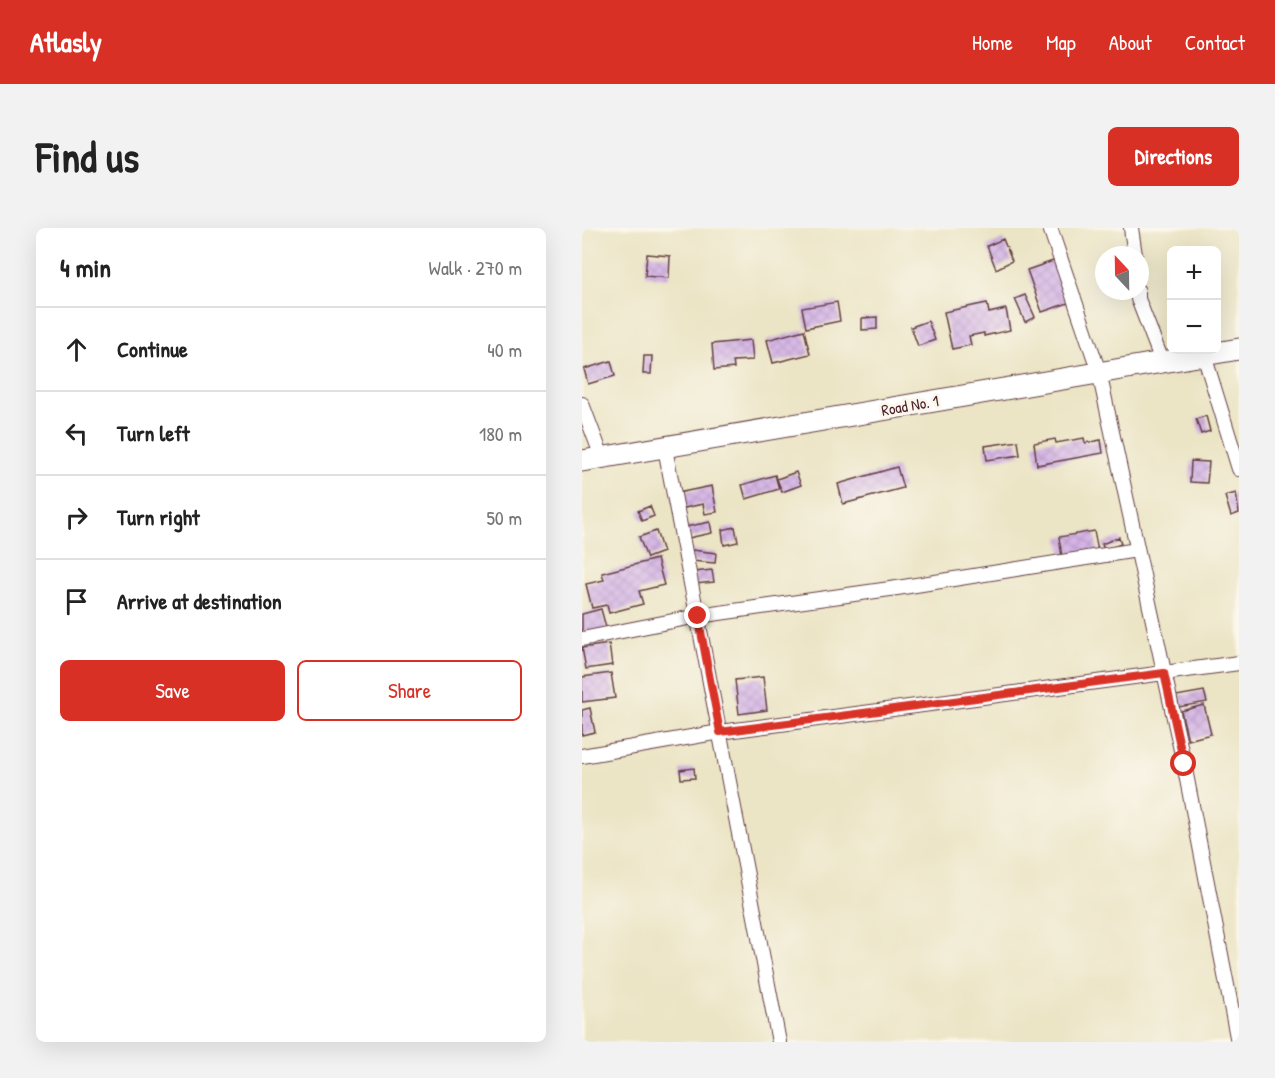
<!DOCTYPE html>
<html lang="en">
<head>
<meta charset="utf-8">
<style>
  :root { --surface:#fff; --page:#f2f2f2; --text:#222; --muted:#767676; --line:#e0e0e0; --accent:#d93025 }
  body { margin:0; font-family:"Patrick Hand",sans-serif; background:var(--page); color:var(--text) }
  .controls { position:absolute; right:18px; top:18px; display:grid; overflow:hidden; border-radius:9px; box-shadow:0 6px 24px #0002 }
  .controls button { width:54px; height:54px; display:grid; place-items:center; padding:0; border:0; border-bottom:2px solid var(--line); background:var(--surface); color:var(--text); font:30px sans-serif }
  .compass { position:absolute; left:513px; top:18px; width:54px; height:54px; border-radius:50%; background:var(--surface); box-shadow:0 6px 24px #0002; rotate:338deg }
  .stop { position:absolute; width:18px; height:18px; margin:-14px; border:4px solid #d93025; border-radius:50%; background:#fff }
  .stop.end { background:#d93025; border-color:#fff; box-shadow:0 2px 6px #0008 }
  .list { margin:0; padding:0; list-style:none }
  h2 { display:flex; justify-content:space-between; align-items:center; height:78px; margin:0; padding:0 24px; font-size:26px }
  h2 small { font-size:20px; font-weight:400; color:var(--muted) }
  .list li { display:grid; grid-template-columns:39px 1fr auto; gap:18px; align-items:center; box-sizing:border-box; height:84px; padding:0 24px; border-top:2px solid var(--line) }
  .list b { display:block; font-size:22px; white-space:nowrap }
  .list em { font-size:20px; font-style:normal; color:var(--muted) }
  .actions { display:flex; gap:12px; padding:18px 24px }
  .actions a { flex:1; padding:14px 0; border:2px solid var(--accent); border-radius:9px; text-align:center; font-size:21px; color:var(--accent) }
  .actions .main { background:var(--accent); color:#fff }
  .icon { flex:none; width:33px; height:33px; fill:none; stroke:currentColor; stroke-width:2; stroke-linecap:round; stroke-linejoin:round }
  .map { position:relative; flex:none; width:657px; height:814px; overflow:hidden; border-radius:9px }
  header { display:flex; align-items:center; gap:36px; box-sizing:border-box; height:84px; padding:0 30px; background:var(--accent); color:#fff }
  header strong { font-size:28px }
  nav { display:flex; gap:33px; margin-inline-start:auto; font-size:21px }
  .intro { display:flex; align-items:center; justify-content:space-between; box-sizing:border-box; height:144px; padding:0 36px }
  h1 { margin:0; font-size:42px }
  .button { padding:15px 27px; border-radius:9px; background:var(--accent); color:#fff; font-size:21px; font-weight:700 }
  main { display:flex; gap:36px; padding:0 36px }
  aside { flex:1; background:var(--surface); border-radius:9px; box-shadow:0 6px 24px #0002 }
  .map>svg:first-child { display:block }
  .building { fill:url(#building-cross-hatch) }
  .lines { fill:none; stroke-linecap:round; stroke-linejoin:round }
  .minor-casing { stroke:#623d42; stroke-width:16 }
  .trunk-casing { stroke:#623d42; stroke-width:23 }
  .minor { stroke:#fff; stroke-width:14 }
  .trunk { stroke:#fff; stroke-width:21 }
  .route { stroke:#d93025; stroke-width:8 }
  .labels { text-anchor:middle; stroke-width:6; stroke-linejoin:round; paint-order:stroke }
  .street-label { font-size:16px; fill:#4a1f2b; stroke:#fbf7ec }
</style>
</head>
<body>
<header>
<strong>Atlasly</strong>
<nav><a>Home</a><a>Map</a><a>About</a><a>Contact</a></nav>
</header>
<div class="intro"><h1>Find us</h1><a class="button">Directions</a></div>
<main>
<aside>
<h2>4 min<small>Walk · 270 m</small></h2>
<ul class="list">
<li><svg class="icon" aria-label="ahead" viewBox="0 0 24 24"><path d="M12 20V5M6 11l6-6 6 6"/></svg><div><b>Continue</b></div><em>40 m</em></li>
<li><svg class="icon" aria-label="left" viewBox="0 0 24 24"><path d="M17 20v-9H6M10 6l-5 5 5 5"/></svg><div><b>Turn left</b></div><em>180 m</em></li>
<li><svg class="icon" aria-label="right" viewBox="0 0 24 24"><path d="M7 20v-9h11M14 6l5 5-5 5"/></svg><div><b>Turn right</b></div><em>50 m</em></li>
<li><svg class="icon" aria-label="arrive" viewBox="0 0 24 24"><path d="M6 21V4h12l-3 4 3 4H6"/></svg><div><b>Arrive at destination</b></div></li>
</ul>
<div class="actions"><a class="main">Save</a><a>Share</a></div>
</aside>
<div class="map">
<svg width="657" height="814" viewBox="0 0 657 814">
  <defs>
    <pattern id="building-cross-hatch" width="8" height="8" patternUnits="userSpaceOnUse" patternTransform="scale(1.5)"><rect width="8" height="8" fill="#d4b4e5"/><path d="M0 0l8 8M0 8l8-8" fill="none" stroke="#b89ac5"/></pattern>
  </defs>
  <rect width="100%" height="100%" fill="#fbf7ec"/>
  <filter id="ink" filterUnits="userSpaceOnUse"><feTurbulence type="fractalNoise" baseFrequency=".0167" numOctaves="2"/><feDisplacementMap in="SourceGraphic" scale="12" xChannelSelector="R" yChannelSelector="G"/><feConvolveMatrix kernelMatrix="1 2 1 2 8 2 1 2 1" color-interpolation-filters="sRGB"/></filter>
  <filter id="wash" filterUnits="userSpaceOnUse"><feTurbulence type="fractalNoise" baseFrequency=".008" numOctaves="4" result="noise"/><feDisplacementMap in="SourceGraphic" scale="24" xChannelSelector="R" yChannelSelector="G"/><feGaussianBlur stdDeviation="1.35" result="paint"/><feColorMatrix in="noise" values="0 0 0 0 0 0 0 0 0 0 0 0 0 0 0 0 0 1.4 0 .05"/><feComposite in="paint" operator="in"/></filter>
  <g filter="url(#wash)">
    <rect width="100%" height="100%" fill="#ebe4c5"/>
    <g id="blocks">
      <path class="building" d="M 421,11 L 430,33 L 414,41 L 405,18 Z
        M 65,26 L 88,28 L 87,50 L 63,48 Z
        M 477,31 L 492,73 L 460,84 L 445,42 Z
        M 443,67 L 453,89 L 443,94 L 433,71 Z
        M 255,74 L 258,93 L 224,100 L 220,80 Z
        M 405,75 L 407,85 L 424,81 L 428,102 L 402,108 L 402,105 L 387,108 L 389,117 L 370,121 L 362,84 Z
        M 295,89 L 295,101 L 280,102 L 280,90 Z
        M 346,93 L 353,112 L 336,118 L 329,99 Z
        M 222,102 L 228,126 L 191,135 L 185,112 Z
        M 169,112 L 171,132 L 151,133 L 152,140 L 132,142 L 130,116 Z
        M 62,128 L 70,128 L 69,146 L 61,146 Z
        M 29,133 L 33,148 L 6,156 L 2,141 Z
        M 624,188 L 628,203 L 619,206 L 614,191 Z
        M 502,210 L 503,215 L 519,212 L 521,225 L 455,237 L 452,215 L 473,211 L 474,215 Z
        M 436,213 L 438,227 L 405,232 L 403,218 Z
        M 609,233 L 627,234 L 625,255 L 608,254 Z
        M 315,239 L 321,260 L 261,276 L 256,256 Z
        M 214,244 L 219,257 L 200,264 L 195,251 Z
        M 193,247 L 197,261 L 164,271 L 160,257 Z
        M 130,258 L 135,284 L 123,286 L 121,276 L 93,282 L 90,266 Z
        M 654,265 L 657,285 L 649,288 L 643,268 Z
        M 68,278 L 72,288 L 60,293 L 56,283 Z
        M 128,294 L 130,305 L 106,310 L 103,299 Z
        M 153,299 L 156,314 L 142,317 L 140,302 Z
        M 74,303 L 81,324 L 65,330 L 57,309 Z
        M 512,303 L 516,323 L 480,329 L 477,309 Z
        M 537,309 L 539,316 L 522,322 L 520,316 Z
        M 110,322 L 134,325 L 133,335 L 109,333 Z
        M 75,331 L 82,357 L 57,363 L 61,376 L 27,385 L 25,377 L 10,380 L 4,356 L 22,352 L 20,345 Z
        M 130,342 L 132,354 L 113,356 L 112,344 Z
        M 19,381 L 25,403 L 0,409 L 0,386 Z
        M 27,416 L 30,437 L 4,441 L 0,420 Z
        M 29,445 L 33,470 L 0,474 L 0,449 Z
        M 181,449 L 185,482 L 157,486 L 153,452 Z
        M 622,463 L 625,474 L 597,479 L 594,468 Z
        M 622,477 L 629,506 L 606,512 L 599,483 Z
        M 8,480 L 13,504 L 0,507 L 0,482 Z
        M 112,540 L 113,550 L 99,551 L 98,542 Z"/>
    </g>
  </g>
  <g filter="url(#ink)">
    <use href="#blocks" fill-opacity="0" stroke="#623d42" stroke-width="1.5"/>
    <g class="lines">
      <defs>
        <path id="minor" d="M 468,0 L 517,144 L 602,536 L 656,814
          M 549,0 L 553,27
          M 556,63 L 556,71 L 580,133
          M 622,127 L 657,241
          M 0,176 L 20,229
          M 83,220 L 197,814
          M 0,411 L 116,388 L 315,360 L 555,322
          M 0,528 L 138,504 L 657,435"/>
        <path id="trunk" d="M 0,233 L 657,121"/>
      </defs>
      <use href="#minor" class="minor-casing"/>
      <use href="#trunk" class="trunk-casing"/>
      <use href="#minor" class="minor"/>
      <use href="#trunk" class="trunk"/>
    </g>
  </g>
  <g class="lines" filter="url(#ink)">
    <path class="route" d="M 116,388 L 138,504 L 582,445 L 602,536"/>
  </g>
  <g class="labels">
    <g class="street-label">
      <text transform="translate(328 177) rotate(-10)" y="6">Road No. 1</text>
    </g>
  </g>
</svg>
<div class="controls">
<button>+</button>
<button>−</button>
</div>
<svg class="compass" viewBox="-18 -18 36 36"><path d="M0-13l5 13h-10z" fill="#e53935"/><path d="M0 13l5-13h-10z" fill="#767676"/></svg>
<div class="stop" style="left:602px;top:536px"></div>
<div class="stop end" style="left:116px;top:388px"></div>
</div>
</main>
</body>
</html>
